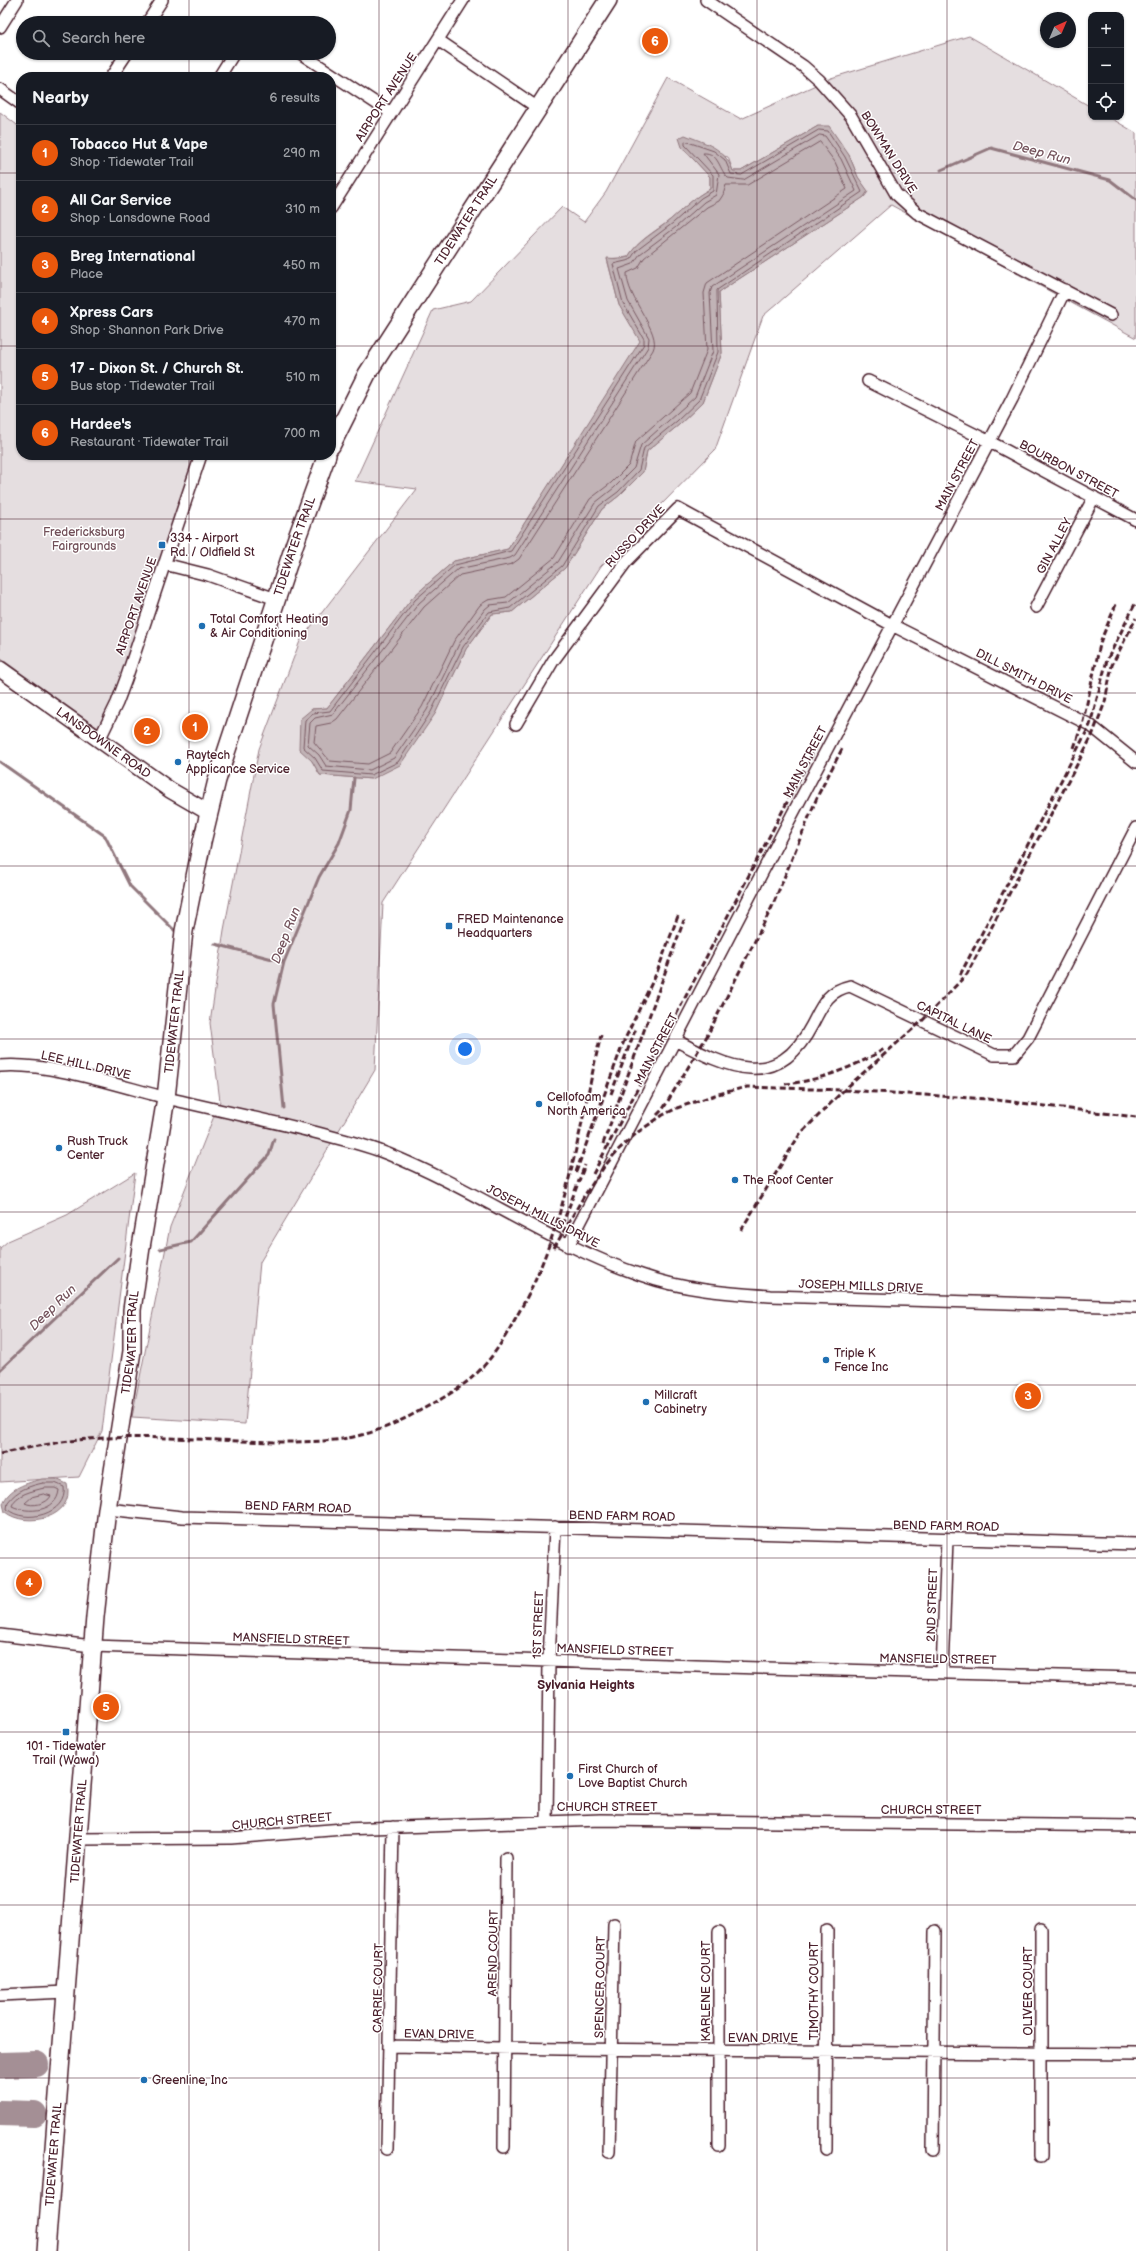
<!DOCTYPE html>
<html lang="en">
<head>
<meta charset="utf-8">
<style>
  :root { --surface:#171b24; --page:#20242c; --text:#f1f3f6; --muted:#9ea1a6; --line:#363941; --accent:#ea580c }
  body { margin:0; font-family:"Balsamiq Sans",sans-serif; background:var(--page); color:var(--text) }
  .controls { position:absolute; right:12px; top:12px; display:grid; overflow:hidden; border-radius:8px; box-shadow:0 1px 3px #0004 }
  .controls button { width:36px; height:36px; display:grid; place-items:center; padding:0; border:0; border-bottom:1px solid var(--line); background:var(--surface); color:var(--text); font:20px sans-serif }
  .compass { position:absolute; left:1040px; top:12px; width:36px; height:36px; border-radius:50%; background:var(--surface); box-shadow:0 1px 3px #0004; rotate:44deg }
  .you { position:absolute; left:465px; top:1049px; width:14px; height:14px; margin:-10px; border:3px solid #fff; border-radius:50%; background:#1a73e8; box-shadow:0 0 0 6px #1a73e833 }
  .badge { display:grid; place-items:center; width:26px; height:26px; border-radius:50%; background:var(--accent); color:#fff; font-size:13px; font-weight:700 }
  .pin { position:absolute; translate:-50% -50%; border:2px solid #fff; box-shadow:0 1px 4px #0006 }
  .list { margin:0; padding:0; list-style:none }
  h2 { display:flex; justify-content:space-between; align-items:center; height:52px; margin:0; padding:0 16px; font-size:17px }
  h2 small { font-size:13px; font-weight:400; color:var(--muted) }
  .list li { display:grid; grid-template-columns:26px 1fr auto; gap:12px; align-items:center; box-sizing:border-box; height:56px; padding:0 16px; border-top:1px solid var(--line) }
  .list b { display:block; font-size:15px; white-space:nowrap }
  .list p { margin:0; font-size:13px; white-space:nowrap; color:var(--muted) }
  .list em { font-size:13px; font-style:normal; color:var(--muted) }
  .icon { flex:none; width:22px; height:22px; fill:none; stroke:currentColor; stroke-width:2; stroke-linecap:round; stroke-linejoin:round }
  .map { position:relative; flex:none; width:1136px; height:2251px; overflow:hidden }
  .search { position:absolute; background:var(--surface); box-shadow:0 1px 3px #0004; left:16px; top:16px; width:320px; height:44px; display:flex; align-items:center; gap:10px; box-sizing:border-box; padding:0 14px; border-radius:22px; color:var(--muted); font-size:15px }
  .panel { position:absolute; background:var(--surface); box-shadow:0 1px 3px #0004; left:16px; top:72px; width:320px; height:388px; border-radius:16px }
  .map>svg:first-child { display:block }
  .green { fill:#e5dee0; stroke:#987e86; fill-rule:evenodd }
  .water { fill:#c1b3b6; stroke:#91787e }
  .lines { fill:none; stroke-linecap:round; stroke-linejoin:round }
  .shore { stroke:#7a5a63; stroke-width:1 }
  .stream { stroke:#91787e; stroke-width:3 }
  .taxiway { stroke:#a48f95; stroke-width:26 }
  .street-casing { stroke:#4a1f2b; stroke-width:14 }
  .secondary-casing { stroke:#4a1f2b; stroke-width:18 }
  .primary-casing { stroke:#4a1f2b; stroke-width:20 }
  .street { stroke:#fff; stroke-width:11 }
  .secondary { stroke:#fff; stroke-width:15 }
  .primary { stroke:#fff; stroke-width:17 }
  .rail { stroke:#4a1f2b; stroke-width:3; stroke-dasharray:6 3; stroke-linecap:butt }
  .grid { fill:none; stroke:#4a1f2b; stroke-width:1; stroke-opacity:0.55 }
  .poi-dot { fill:#1f6fb2; stroke:#fff; stroke-width:1.5 }
  .labels { text-anchor:middle; stroke-width:3; stroke-linejoin:round; paint-order:stroke }
  .street-label { font-size:12px; fill:#4a1f2b; stroke:#fff }
  .park-label { font-size:12px; fill:#714f58; stroke:#fff }
  .poi-label { font-size:12px; fill:#4a1f2b; stroke:#fff; text-anchor:start }
  .water-label { font-size:13px; font-style:italic; fill:#74535c; stroke:#fff }
  .neighbourhood-label { font-size:13px; font-weight:bold; fill:#4a1f2b; stroke:#fff }
</style>
</head>
<body>
<div class="map">
<svg width="1136" height="2251" viewBox="0 0 1136 2251">
  <rect width="100%" height="100%" fill="#fff"/>
  <filter id="ink" filterUnits="userSpaceOnUse"><feTurbulence type="fractalNoise" baseFrequency=".025" numOctaves="2"/><feDisplacementMap in="SourceGraphic" scale="8" xChannelSelector="R" yChannelSelector="G"/><feConvolveMatrix kernelMatrix="1 2 1 2 8 2 1 2 1" color-interpolation-filters="sRGB"/></filter>
  <g filter="url(#ink)">
    <path class="green" d="M 969,36 L 1091,107 L 1091,117 L 1109,117 L 1136,133 L 1136,338 L 891,205 L 763,316 L 715,450 L 601,566 L 383,903 L 375,1070 L 260,1262 L 245,1424 L 132,1417 L 170,1227 L 220,1101 L 210,1023 L 224,930 L 259,749 L 300,641 L 417,489 L 355,481 L 433,310 L 471,301 L 562,207 L 584,222 L 606,192 L 668,78 L 741,119 L 831,78 ZM 818,126 L 849,155 L 858,177 L 868,192 L 864,197 L 719,292 L 722,353 L 703,402 L 680,424 L 647,451 L 643,472 L 620,495 L 602,509 L 565,568 L 512,612 L 492,614 L 466,649 L 435,714 L 372,779 L 320,775 L 312,761 L 312,709 L 327,708 L 413,597 L 454,561 L 508,549 L 641,341 L 619,305 L 607,259 L 628,257 C 637,241 656,231 670,220 C 683,209 694,197 710,189 L 710,177 L 682,147 L 728,157 L 733,171 L 741,171 Z
      M 0,112 L 21,128 L 21,455 L 201,455 L 117,703 L 98,728 L 0,658 Z
      M 135,1173 L 102,1431 L 79,1477 L 0,1482 L 0,1248 L 8,1241 L 67,1215 Z"/>
    <path class="water" d="M 818,126 L 829,126 L 849,155 L 858,177 L 868,191 L 864,197 L 719,292 L 722,353 L 703,402 L 680,424 L 647,451 L 643,472 L 620,495 L 602,509 L 565,568 L 512,612 L 492,614 L 466,649 L 435,714 L 400,765 L 372,779 L 320,775 L 312,761 L 299,749 L 300,719 L 312,709 L 327,708 L 413,597 L 454,561 L 508,549 L 640,341 L 619,305 L 607,258 L 621,259 L 628,257 C 637,241 656,232 670,220 C 683,209 694,197 710,189 L 710,177 L 682,147 L 679,138 L 685,135 C 707,144 724,147 733,171 L 741,171 Z
      M 42,1479 L 56,1479 L 67,1484 C 76,1518 26,1529 5,1512 L 3,1504 C 8,1488 27,1483 42,1479 Z"/>
    <g class="lines">
      <path class="shore" d="M 819,130 L 828,131 L 845,157 L 862,192 L 717,290 L 718,352 L 699,400 L 677,421 L 644,448 L 639,470 L 618,492 L 599,506 L 562,566 L 510,608 L 489,612 L 463,647 L 431,712 L 398,762 L 371,775 L 323,771 L 315,758 L 303,747 L 305,720 L 313,713 L 330,711 L 415,600 L 455,565 L 511,551 L 644,344 L 644,339 L 623,303 L 613,264 L 630,260 L 636,251 L 673,223 L 701,198 L 713,191 L 713,175 L 685,145 L 685,141 L 714,151 L 725,160 L 731,174 L 741,175 Z
        M 820,135 L 825,136 L 841,159 L 856,191 L 712,287 L 710,293 L 713,351 L 695,397 L 641,445 L 634,468 L 614,488 L 595,503 L 558,562 L 508,603 L 490,605 L 485,609 L 459,644 L 427,710 L 394,758 L 370,770 L 326,766 L 319,755 L 308,745 L 310,723 L 315,718 L 333,714 L 419,603 L 458,569 L 510,558 L 515,555 L 648,347 L 649,338 L 628,301 L 619,269 L 633,264 L 640,254 L 676,227 L 704,202 L 716,195 L 719,174 L 703,153 C 719,152 719,170 728,178 L 743,180 Z
        M 820,142 L 835,162 L 847,189 L 707,283 L 704,293 L 707,350 L 690,393 L 636,441 L 629,465 L 611,483 L 590,499 L 554,558 L 506,597 L 488,600 L 480,605 L 454,641 L 422,707 L 390,753 L 368,764 L 330,761 L 314,742 L 316,726 L 331,723 L 337,719 L 424,607 L 460,575 L 512,564 L 519,559 L 653,350 C 662,332 626,298 627,273 L 638,268 L 644,258 L 707,207 L 719,201 L 723,195 L 726,185 L 747,185 Z
        M 43,1483 L 55,1483 L 64,1487 C 68,1514 25,1525 7,1509 L 8,1502 C 17,1490 29,1486 43,1483 Z
        M 44,1488 L 55,1488 L 59,1490 C 57,1512 28,1514 12,1506 C 15,1494 33,1491 44,1488 Z
        M 44,1494 L 51,1496 C 47,1504 32,1507 25,1503 L 32,1497 Z"/>
      <path class="stream" d="M 941,170 L 991,148 L 1110,180 L 1136,200
        M 0,762 L 105,836 L 130,886 L 175,931
        M 215,944 L 284,962
        M 284,1108 L 274,1004 L 284,962 L 319,877 L 339,843 L 351,810 L 354,778
        M 160,1249 L 191,1242 L 269,1155 L 274,1139
        M 0,1370 L 118,1258"/>
      <path class="taxiway" d="M 0,2065 L 36,2064
        M 0,2113 L 34,2114"/>
      <defs>
        <path id="street" d="M 706,0 L 803,66 L 819,80 L 851,116 L 896,194 L 917,213 L 1111,315
          M 147,23 L 162,0
          M 0,27 L 17,0
          M 438,40 L 538,108
          M 300,53 L 391,113
          M 111,77 L 127,53
          M 219,77 L 234,53
          M 0,89 L 21,104
          M 331,208 L 463,0
          M 868,381 L 990,442 L 1136,520
          M 164,564 L 208,575 L 276,599
          M 1036,607 L 1094,497
          M 516,724 L 553,661 L 626,562 L 678,509 L 892,625 L 1090,725 L 1136,762
          M 99,740 L 117,703 L 126,679 L 201,455
          M 675,1040 C 727,1067 777,1093 812,1025 C 822,1006 827,991 850,986 L 994,1055 L 1014,1055 L 1028,1038 L 1136,828
          M 0,1066 C 47,1062 113,1084 159,1096 C 211,1109 263,1119 314,1132 C 339,1139 364,1144 388,1154 C 475,1189 552,1245 641,1275 C 683,1290 726,1293 770,1296 L 1136,1307
          M 568,1246 L 791,817 L 1012,399 L 1065,290
          M 107,1509 L 182,1517 L 1136,1544
          M 0,1635 L 92,1646 L 726,1667 L 1136,1678
          M 942,1672 L 947,1539
          M 547,1820 L 549,1661 L 555,1527
          M 78,1839 L 231,1838 L 343,1829 L 601,1820 L 1136,1826
          M 0,1995 L 66,1992
          M 390,2046 L 561,2049 L 1136,2054
          M 719,2146 L 719,1932
          M 504,2147 L 506,1858
          M 387,2149 L 393,1827
          M 826,2150 L 827,1930
          M 933,2150 L 935,1931
          M 609,2152 L 614,1924
          M 1041,2156 L 1041,1929"/>
        <g id="secondary">
          <path id="s1" d="M 0,669 L 170,790 L 208,812"/>
        </g>
        <g id="primary">
          <path id="s2" d="M 331,446 L 367,374 L 608,0"/>
          <path id="s3" d="M 46,2251 L 95,1617 L 107,1509 L 132,1351 L 132,1310 L 141,1247 L 166,1098 L 184,931 L 202,842 L 217,780 L 295,543 L 327,455"/>
        </g>
      </defs>
      <use href="#street" class="street-casing"/>
      <use href="#secondary" class="secondary-casing"/>
      <use href="#primary" class="primary-casing"/>
      <use href="#street" class="street"/>
      <use href="#secondary" class="secondary"/>
      <use href="#primary" class="primary"/>
      <path class="rail" d="M 1074,748 L 1083,721 L 1101,640 L 1117,602
        M 960,975 L 1090,725 L 1107,660 L 1136,602
        M 785,1084 C 819,1081 855,1067 884,1049
        M 611,1094 L 636,1028
        M 657,1115 L 663,1109 L 707,1036 L 772,907 L 818,795 L 842,749
        M 603,1144 L 684,920
        M 576,1172 L 624,1041 L 657,972 L 678,916
        M 593,1174 L 818,743
        M 562,1225 L 585,1165
        M 741,1230 L 800,1134 L 844,1090 L 922,1021 L 967,974 L 1092,736 L 1105,702 L 1112,665 L 1136,618
        M 554,1248 L 584,1196 L 604,1167 L 617,1151 L 638,1132 L 663,1115 L 677,1108 L 718,1094 L 747,1087 L 844,1090 L 988,1099 L 1136,1117
        M 0,1454 C 34,1446 72,1439 107,1438 C 179,1435 251,1445 323,1441 C 359,1439 389,1428 421,1410 C 440,1400 462,1388 478,1372 C 493,1357 505,1338 515,1319 C 566,1232 578,1131 601,1035"/>
    </g>
  </g>
  <path class="grid" d="M 189,0 L 189,23M 379,0 L 379,2251M 568,0 L 568,2251M 757,0 L 757,2251M 947,0 L 947,2251M 189,53 L 189,77M 0,173 L 21,173M 331,173 L 1136,173M 0,346 L 21,346M 331,346 L 1136,346M 189,455 L 189,2251M 0,519 L 1136,519M 0,693 L 1136,693M 0,866 L 1136,866M 0,1039 L 1136,1039M 0,1212 L 1136,1212M 0,1385 L 1136,1385M 0,1558 L 1136,1558M 0,1732 L 1136,1732M 0,1905 L 1136,1905M 0,2078 L 1136,2078"/>
  <g class="poi-dot">
    <rect x="158" y="541" width="8" height="8" rx="2"/>
    <circle cx="202" cy="626" r="4"/>
    <circle cx="178" cy="762" r="4"/>
    <rect x="445" y="922" width="8" height="8" rx="2"/>
    <circle cx="539" cy="1104" r="4"/>
    <circle cx="59" cy="1148" r="4"/>
    <circle cx="735" cy="1180" r="4"/>
    <circle cx="826" cy="1360" r="4"/>
    <circle cx="646" cy="1402" r="4"/>
    <rect x="62" y="1728" width="8" height="8" rx="2"/>
    <circle cx="570" cy="1776" r="4"/>
    <circle cx="144" cy="2080" r="4"/>
  </g>
  <g class="labels">
    <g class="street-label">
      <text transform="translate(386 97) rotate(-57)" y="4">AIRPORT AVENUE</text>
      <text transform="translate(889 152) rotate(58)" y="4">BOWMAN DRIVE</text>
      <text dy="4" stroke="none"><textPath href="#s2" startOffset="263">TIDEWATER TRAIL</textPath></text>
      <text transform="translate(1069 469) rotate(28)" y="4">BOURBON STREET</text>
      <text transform="translate(957 475) rotate(-62)" y="4">MAIN STREET</text>
      <text transform="translate(635 536) rotate(-47)" y="4">RUSSO DRIVE</text>
      <text dy="4" stroke="none"><textPath href="#s3" startOffset="1729">TIDEWATER TRAIL</textPath></text>
      <text transform="translate(1054 546) rotate(-62)" y="4">GIN ALLEY</text>
      <text transform="translate(136 606) rotate(-71)" y="4">AIRPORT AVENUE</text>
      <text transform="translate(1024 676) rotate(27)" y="4">DILL SMITH DRIVE</text>
      <text dy="4" stroke="none"><textPath href="#s1" startOffset="127">LANSDOWNE ROAD</textPath></text>
      <text transform="translate(805 762) rotate(-62)" y="4">MAIN STREET</text>
      <text dy="4" stroke="none"><textPath href="#s3" startOffset="1237">TIDEWATER TRAIL</textPath></text>
      <text transform="translate(954 1022) rotate(26)" y="4">CAPITAL LANE</text>
      <text transform="translate(656 1049) rotate(-62)" y="4">MAIN STREET</text>
      <text transform="translate(86 1065) rotate(13)" y="4">LEE HILL DRIVE</text>
      <text transform="translate(543 1216) rotate(27)" y="4">JOSEPH MILLS DRIVE</text>
      <text transform="translate(861 1286) rotate(2)" y="4">JOSEPH MILLS DRIVE</text>
      <text dy="4" stroke="none"><textPath href="#s3" startOffset="913">TIDEWATER TRAIL</textPath></text>
      <text transform="translate(298 1507) rotate(2)" y="4">BEND FARM ROAD</text>
      <text transform="translate(622 1516) rotate(1)" y="4">BEND FARM ROAD</text>
      <text transform="translate(946 1526) rotate(1)" y="4">BEND FARM ROAD</text>
      <text transform="translate(932 1605) rotate(-88)" y="4">2ND STREET</text>
      <text transform="translate(538 1625) rotate(-88)" y="4">1ST STREET</text>
      <text transform="translate(291 1639) rotate(2)" y="4">MANSFIELD STREET</text>
      <text transform="translate(615 1650) rotate(2)" y="4">MANSFIELD STREET</text>
      <text transform="translate(938 1659) rotate(1)" y="4">MANSFIELD STREET</text>
      <text x="607" y="1811">CHURCH STREET</text>
      <text x="931" y="1814">CHURCH STREET</text>
      <text transform="translate(282 1821) rotate(-5)" y="4">CHURCH STREET</text>
      <text dy="4" stroke="none"><textPath href="#s3" startOffset="421">TIDEWATER TRAIL</textPath></text>
      <text transform="translate(493 1953) rotate(-89)" y="4">AREND COURT</text>
      <text transform="translate(600 1987) rotate(-89)" y="4">SPENCER COURT</text>
      <text transform="translate(378 1988) rotate(-89)" y="4">CARRIE COURT</text>
      <text transform="translate(706 1991) rotate(-90)" y="4">KARLENE COURT</text>
      <text transform="translate(814 1991) rotate(-90)" y="4">TIMOTHY COURT</text>
      <text transform="translate(1028 1991) rotate(-90)" y="4">OLIVER COURT</text>
      <text transform="translate(439 2034) rotate(1)" y="4">EVAN DRIVE</text>
      <text x="763" y="2042">EVAN DRIVE</text>
      <text dy="4" stroke="none"><textPath href="#s3" startOffset="97">TIDEWATER TRAIL</textPath></text>
    </g>
    <g class="park-label">
      <text x="84" y="536">Fredericksburg<tspan x="84" dy="14">Fairgrounds</tspan></text>
    </g>
    <g class="poi-label">
      <text x="170" y="542">334 - Airport<tspan x="170" dy="14">Rd. / Oldfield St</tspan></text>
      <text x="210" y="623">Total Comfort Heating<tspan x="210" dy="14">&amp; Air Conditioning</tspan></text>
      <text x="186" y="759">Raytech<tspan x="186" dy="14">Applicance Service</tspan></text>
      <text x="457" y="923">FRED Maintenance<tspan x="457" dy="14">Headquarters</tspan></text>
      <text x="547" y="1101">Cellofoam<tspan x="547" dy="14">North America</tspan></text>
      <text x="67" y="1145">Rush Truck<tspan x="67" dy="14">Center</tspan></text>
      <text x="743" y="1184">The Roof Center</text>
      <text x="834" y="1357">Triple K<tspan x="834" dy="14">Fence Inc</tspan></text>
      <text x="654" y="1399">Millcraft<tspan x="654" dy="14">Cabinetry</tspan></text>
      <text x="66" y="1750" text-anchor="middle">101 - Tidewater<tspan x="66" dy="14">Trail (Wawa)</tspan></text>
      <text x="578" y="1773">First Church of<tspan x="578" dy="14">Love Baptist Church</tspan></text>
      <text x="152" y="2084">Greenline, Inc</text>
    </g>
    <g class="water-label">
      <text transform="translate(1042 152) rotate(15)" y="5">Deep Run</text>
      <text transform="translate(285 935) rotate(-69)" y="5">Deep Run</text>
      <text transform="translate(52 1307) rotate(-44)" y="5">Deep Run</text>
    </g>
    <g class="neighbourhood-label">
      <text x="586" y="1689">Sylvania Heights</text>
    </g>
  </g>
</svg>
<div class="controls">
<button>+</button>
<button>−</button>
<button><svg class="icon" aria-label="locate" viewBox="0 0 24 24"><circle cx="12" cy="12" r="6"/><path d="M12 2v4M12 18v4M2 12h4M18 12h4"/></svg></button>
</div>
<svg class="compass" viewBox="-18 -18 36 36"><path d="M0-13l5 13h-10z" fill="#e53935"/><path d="M0 13l5-13h-10z" fill="#9ea1a6"/></svg>
<div class="you"></div>
<div class="pin badge" style="left:195px;top:727px">1</div>
<div class="pin badge" style="left:147px;top:731px">2</div>
<div class="pin badge" style="left:1028px;top:1396px">3</div>
<div class="pin badge" style="left:29px;top:1583px">4</div>
<div class="pin badge" style="left:106px;top:1707px">5</div>
<div class="pin badge" style="left:655px;top:41px">6</div>
<div class="search"><svg class="icon" aria-label="search" viewBox="0 0 24 24"><circle cx="10" cy="10" r="6"/><path d="M15 15l6 6"/></svg>Search here</div>
<section class="panel">
<h2>Nearby<small>6 results</small></h2>
<ul class="list">
<li><span class="badge">1</span><div><b>Tobacco Hut &amp; Vape</b><p>Shop · Tidewater Trail</p></div><em>290 m</em></li>
<li><span class="badge">2</span><div><b>All Car Service</b><p>Shop · Lansdowne Road</p></div><em>310 m</em></li>
<li><span class="badge">3</span><div><b>Breg International</b><p>Place</p></div><em>450 m</em></li>
<li><span class="badge">4</span><div><b>Xpress Cars</b><p>Shop · Shannon Park Drive</p></div><em>470 m</em></li>
<li><span class="badge">5</span><div><b>17 - Dixon St. / Church St.</b><p>Bus stop · Tidewater Trail</p></div><em>510 m</em></li>
<li><span class="badge">6</span><div><b>Hardee's</b><p>Restaurant · Tidewater Trail</p></div><em>700 m</em></li>
</ul>
</section>
</div>
</body>
</html>
